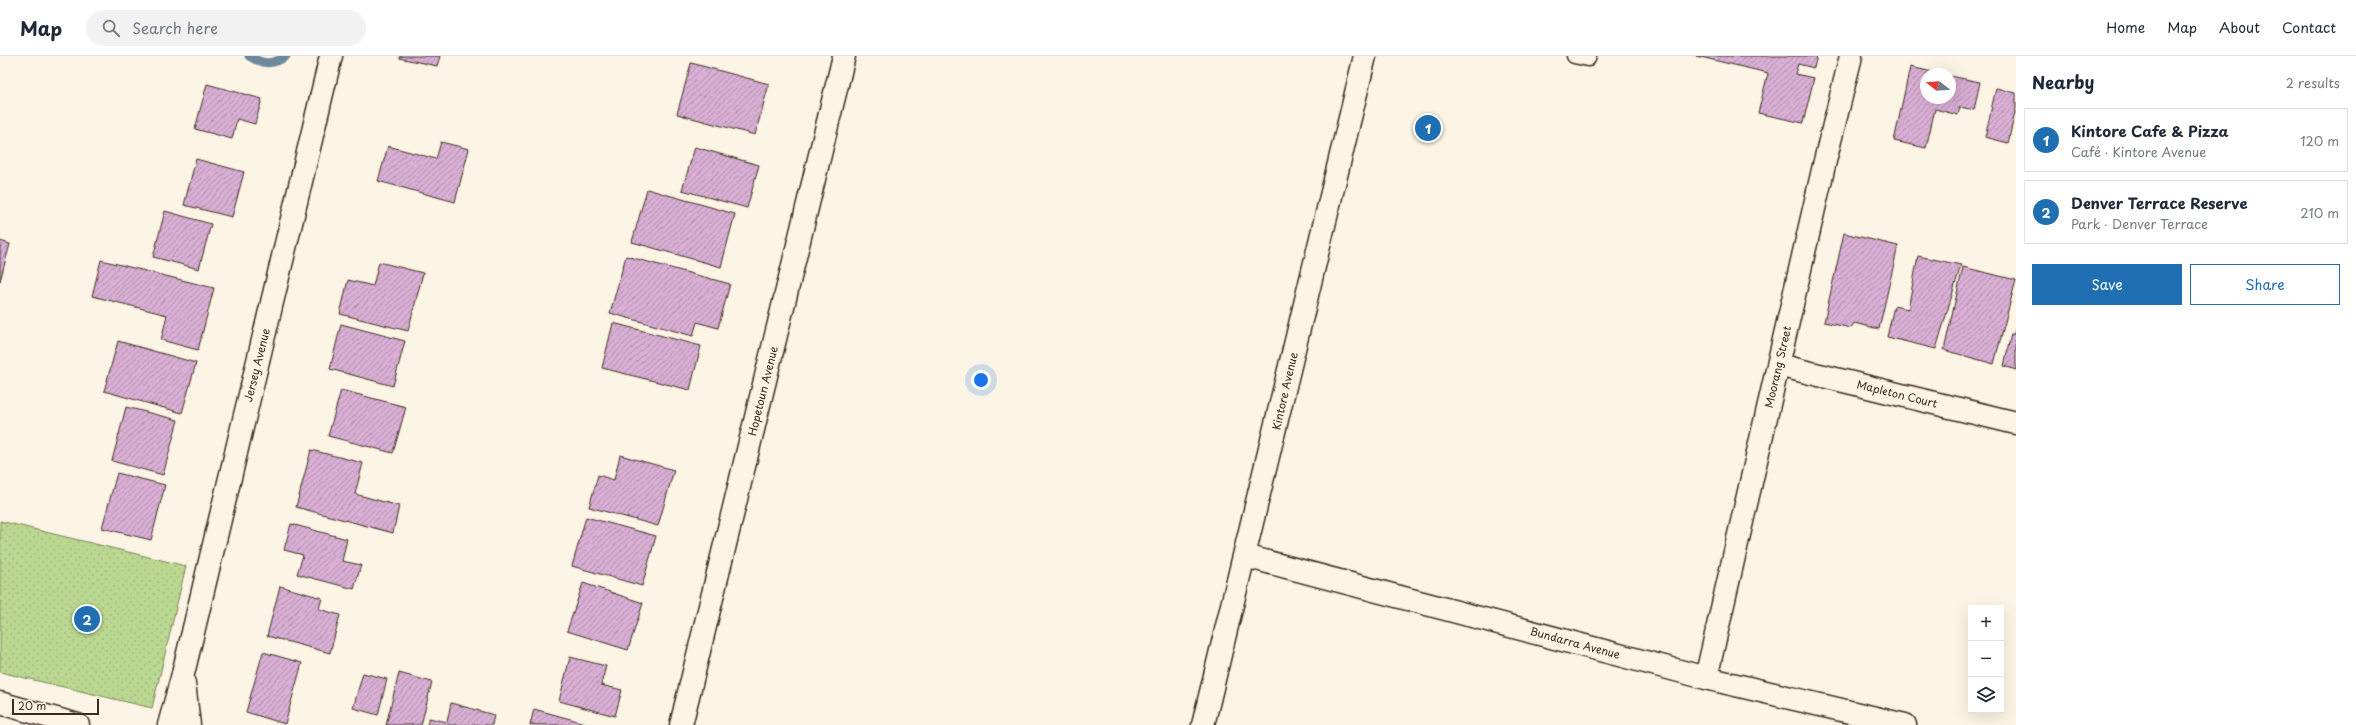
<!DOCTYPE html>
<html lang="en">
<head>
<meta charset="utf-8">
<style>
  :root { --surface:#fff; --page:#f2f2f3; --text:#1f2937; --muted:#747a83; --line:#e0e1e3; --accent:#1f6fb2 }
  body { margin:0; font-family:"Playpen Sans",sans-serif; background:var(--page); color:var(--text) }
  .controls { position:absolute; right:12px; bottom:12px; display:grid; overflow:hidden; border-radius:0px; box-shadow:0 4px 16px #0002 }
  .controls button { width:36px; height:36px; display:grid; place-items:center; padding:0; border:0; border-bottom:1px solid var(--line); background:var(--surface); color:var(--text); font:20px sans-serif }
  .compass { position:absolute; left:1920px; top:12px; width:36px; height:36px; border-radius:50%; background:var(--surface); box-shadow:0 4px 16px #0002; rotate:287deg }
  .scale { position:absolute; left:12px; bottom:10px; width:87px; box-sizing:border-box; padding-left:4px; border:2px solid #3b2a1e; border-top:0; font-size:11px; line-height:14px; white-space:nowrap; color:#3b2a1e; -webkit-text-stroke:3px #fcf5e5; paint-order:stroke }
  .you { position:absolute; left:981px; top:324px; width:14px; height:14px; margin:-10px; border:3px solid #fff; border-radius:50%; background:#1a73e8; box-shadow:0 0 0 6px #1a73e833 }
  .badge { display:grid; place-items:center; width:26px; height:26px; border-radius:50%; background:var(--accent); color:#fff; font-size:13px; font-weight:700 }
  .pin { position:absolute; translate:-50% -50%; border:2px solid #fff; box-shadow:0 1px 4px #0006 }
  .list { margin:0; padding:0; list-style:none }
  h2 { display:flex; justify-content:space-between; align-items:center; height:52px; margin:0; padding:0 16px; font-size:17px }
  h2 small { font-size:13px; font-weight:400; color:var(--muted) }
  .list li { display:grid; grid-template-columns:26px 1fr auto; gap:12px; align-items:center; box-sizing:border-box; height:64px; margin:0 8px 8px; padding:0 8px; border:1px solid var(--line); border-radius:0px }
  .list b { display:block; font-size:15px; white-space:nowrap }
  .list p { margin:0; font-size:13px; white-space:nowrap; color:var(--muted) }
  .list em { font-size:13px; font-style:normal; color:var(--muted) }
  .actions { display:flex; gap:8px; padding:12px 16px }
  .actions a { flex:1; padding:9px 0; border:1px solid var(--accent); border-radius:0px; text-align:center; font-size:14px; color:var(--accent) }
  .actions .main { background:var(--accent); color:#fff }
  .icon { flex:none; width:22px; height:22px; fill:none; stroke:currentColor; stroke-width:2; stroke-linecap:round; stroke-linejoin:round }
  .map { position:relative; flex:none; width:2016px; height:669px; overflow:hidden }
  header { display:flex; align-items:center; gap:24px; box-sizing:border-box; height:56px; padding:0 20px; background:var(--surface); border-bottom:1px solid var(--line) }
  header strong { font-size:19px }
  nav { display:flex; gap:22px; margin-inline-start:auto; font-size:14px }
  .search { width:280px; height:36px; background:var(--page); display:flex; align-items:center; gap:10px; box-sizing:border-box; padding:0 14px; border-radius:22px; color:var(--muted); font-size:15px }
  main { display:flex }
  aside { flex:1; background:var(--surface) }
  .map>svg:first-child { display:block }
  .park { fill:url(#park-dots); stroke:#7a8158 }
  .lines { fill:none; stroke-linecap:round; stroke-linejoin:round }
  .stream { stroke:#6d899b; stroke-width:9 }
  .building { fill:url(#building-hatch); stroke:#3b2a1e }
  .lane-casing { stroke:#3b2a1e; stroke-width:17 }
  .street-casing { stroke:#3b2a1e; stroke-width:25 }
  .lane { stroke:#fcf5e5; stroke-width:14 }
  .street { stroke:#fcf5e5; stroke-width:22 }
  .labels { text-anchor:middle; stroke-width:4; stroke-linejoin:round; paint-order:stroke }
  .street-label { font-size:11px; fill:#3b2a1e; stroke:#fcf5e5 }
</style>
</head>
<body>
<header>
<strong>Map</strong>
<div class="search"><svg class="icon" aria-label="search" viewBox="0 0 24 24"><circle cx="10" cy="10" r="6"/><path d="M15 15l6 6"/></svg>Search here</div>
<nav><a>Home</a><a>Map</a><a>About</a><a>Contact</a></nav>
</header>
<main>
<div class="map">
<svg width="2016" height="669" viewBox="0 0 2016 669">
  <defs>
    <pattern id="park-dots" width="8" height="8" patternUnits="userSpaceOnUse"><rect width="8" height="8" fill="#bad891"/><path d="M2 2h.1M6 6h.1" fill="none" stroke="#a1ba7d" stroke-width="1.8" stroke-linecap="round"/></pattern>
    <pattern id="building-hatch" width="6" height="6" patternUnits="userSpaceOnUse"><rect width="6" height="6" fill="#d9afd5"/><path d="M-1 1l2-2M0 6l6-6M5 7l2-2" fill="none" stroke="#b18fac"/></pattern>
  </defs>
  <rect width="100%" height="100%" fill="#fcf5e5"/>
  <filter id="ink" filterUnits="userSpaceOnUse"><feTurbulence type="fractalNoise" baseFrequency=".025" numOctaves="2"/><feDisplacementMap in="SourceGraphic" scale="8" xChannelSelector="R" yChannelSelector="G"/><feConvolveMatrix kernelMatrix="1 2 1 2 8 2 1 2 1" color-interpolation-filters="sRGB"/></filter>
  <g filter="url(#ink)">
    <path class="park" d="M 0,465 L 186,510 L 152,652 L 0,616 Z"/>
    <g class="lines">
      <path class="stream" d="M 249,0 C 263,9 273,9 286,0"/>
    </g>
    <path class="building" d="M 400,0 L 440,0 L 437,10 L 399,2 Z
      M 1696,0 L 1817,0 L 1814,12 L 1798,8 L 1795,18 L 1814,22 L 1803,67 L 1758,57 L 1768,17 Z
      M 691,7 L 769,28 L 755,79 L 677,58 Z
      M 1910,11 L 1942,18 L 1926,18 L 1926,42 L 1950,42 L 1950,20 L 1980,26 L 1974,54 L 1960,51 L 1958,59 L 1935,53 L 1926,92 L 1894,85 Z
      M 207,28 L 262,43 L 255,68 L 237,63 L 232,83 L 195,73 Z
      M 1996,32 L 2016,37 L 2016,52 L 2008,87 L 1985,81 Z
      M 441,86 L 469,93 L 455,146 L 378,125 L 388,90 L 436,103 Z
      M 695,91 L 759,109 L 747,152 L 682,134 Z
      M 196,103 L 244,116 L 232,161 L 184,149 Z
      M 647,133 L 735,158 L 721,211 L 632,186 Z
      M 165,155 L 211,168 L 199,213 L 153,201 Z
      M 1844,177 L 1898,190 L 1879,273 L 1854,267 L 1851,272 L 1824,266 Z
      M 0,185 L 10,188 L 0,225 Z
      M 626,200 L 730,228 L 718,272 L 697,266 L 693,280 L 610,257 Z
      M 1918,200 L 1961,209 L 1936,293 L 1887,281 L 1894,250 L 1908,253 Z
      M 101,204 L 214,232 L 198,294 L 161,284 L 167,259 L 92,240 Z
      M 379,206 L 423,217 L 408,275 L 340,258 L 348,224 L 373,230 Z
      M 1963,211 L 2016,224 L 1994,308 L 1944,294 Z
      M 613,267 L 701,290 L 690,334 L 602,312 Z
      M 341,268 L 405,285 L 393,330 L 330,313 Z
      M 2016,269 L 2016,314 L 2004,310 L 2011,278 L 2014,278 Z
      M 118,285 L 196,307 L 182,357 L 104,335 Z
      M 341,334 L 406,351 L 393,397 L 328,380 Z
      M 126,351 L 178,364 L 163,419 L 112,405 Z
      M 311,394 L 363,407 L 355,438 L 399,450 L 393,477 L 296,451 Z
      M 620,399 L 674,414 L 658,470 L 589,451 L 598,419 L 614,424 Z
      M 117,417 L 165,429 L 151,484 L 102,472 Z
      M 586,461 L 656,480 L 642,530 L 572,510 Z
      M 291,468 L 347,483 L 342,505 L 361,509 L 354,533 L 297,518 L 303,499 L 284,494 Z
      M 583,527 L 643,547 L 628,594 L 567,575 Z
      M 280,530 L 322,542 L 319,553 L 340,559 L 330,597 L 267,580 Z
      M 263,596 L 302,607 L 285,668 L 246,656 Z
      M 570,601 L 606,610 L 601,629 L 622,634 L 615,660 L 559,645 Z
      M 363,617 L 387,623 L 378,659 L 353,652 Z
      M 399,617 L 432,626 L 421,669 L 386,669 Z
      M 451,647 L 494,659 L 492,669 L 427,669 L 429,662 L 447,666 Z
      M 534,653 L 592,669 L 530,669 Z"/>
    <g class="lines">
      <defs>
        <path id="lane" d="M 1574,0 L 1588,3 L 1589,0"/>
        <path id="street" d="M 1778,309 L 2016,367
          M 1245,500 L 1706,622 L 1905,669
          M 1706,622 L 1825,105 L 1851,0
          M 184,627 L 189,669
          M 0,647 L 78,669
          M 169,669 L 183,618 L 331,0
          M 681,669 L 844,0
          M 1203,669 L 1365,0"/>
      </defs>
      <use href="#lane" class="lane-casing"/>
      <use href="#street" class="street-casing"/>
      <use href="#lane" class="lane"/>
      <use href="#street" class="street"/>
    </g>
  </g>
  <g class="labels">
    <g class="street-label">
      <text transform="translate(257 309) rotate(-76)" y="4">Jersey Avenue</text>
      <text transform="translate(1778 311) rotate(-77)" y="4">Moorang Street</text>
      <text transform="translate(763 335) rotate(-76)" y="4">Hopetoun Avenue</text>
      <text transform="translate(1285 335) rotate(-77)" y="4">Kintore Avenue</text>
      <text transform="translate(1897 338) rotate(14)" y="4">Mapleton Court</text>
      <text transform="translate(1575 587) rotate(15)" y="4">Bundarra Avenue</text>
    </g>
  </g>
</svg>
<div class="controls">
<button>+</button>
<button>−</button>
<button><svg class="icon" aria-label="layers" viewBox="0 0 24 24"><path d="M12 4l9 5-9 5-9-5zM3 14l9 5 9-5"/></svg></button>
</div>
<svg class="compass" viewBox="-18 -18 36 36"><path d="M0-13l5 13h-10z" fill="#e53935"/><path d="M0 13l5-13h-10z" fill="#747a83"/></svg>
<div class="scale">20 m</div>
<div class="you"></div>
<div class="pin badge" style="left:1428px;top:72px">1</div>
<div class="pin badge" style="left:87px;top:563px">2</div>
</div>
<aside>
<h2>Nearby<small>2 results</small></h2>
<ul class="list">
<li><span class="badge">1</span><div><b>Kintore Cafe &amp; Pizza</b><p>Café · Kintore Avenue</p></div><em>120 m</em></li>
<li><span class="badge">2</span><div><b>Denver Terrace Reserve</b><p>Park · Denver Terrace</p></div><em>210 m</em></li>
</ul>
<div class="actions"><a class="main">Save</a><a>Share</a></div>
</aside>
</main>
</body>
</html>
